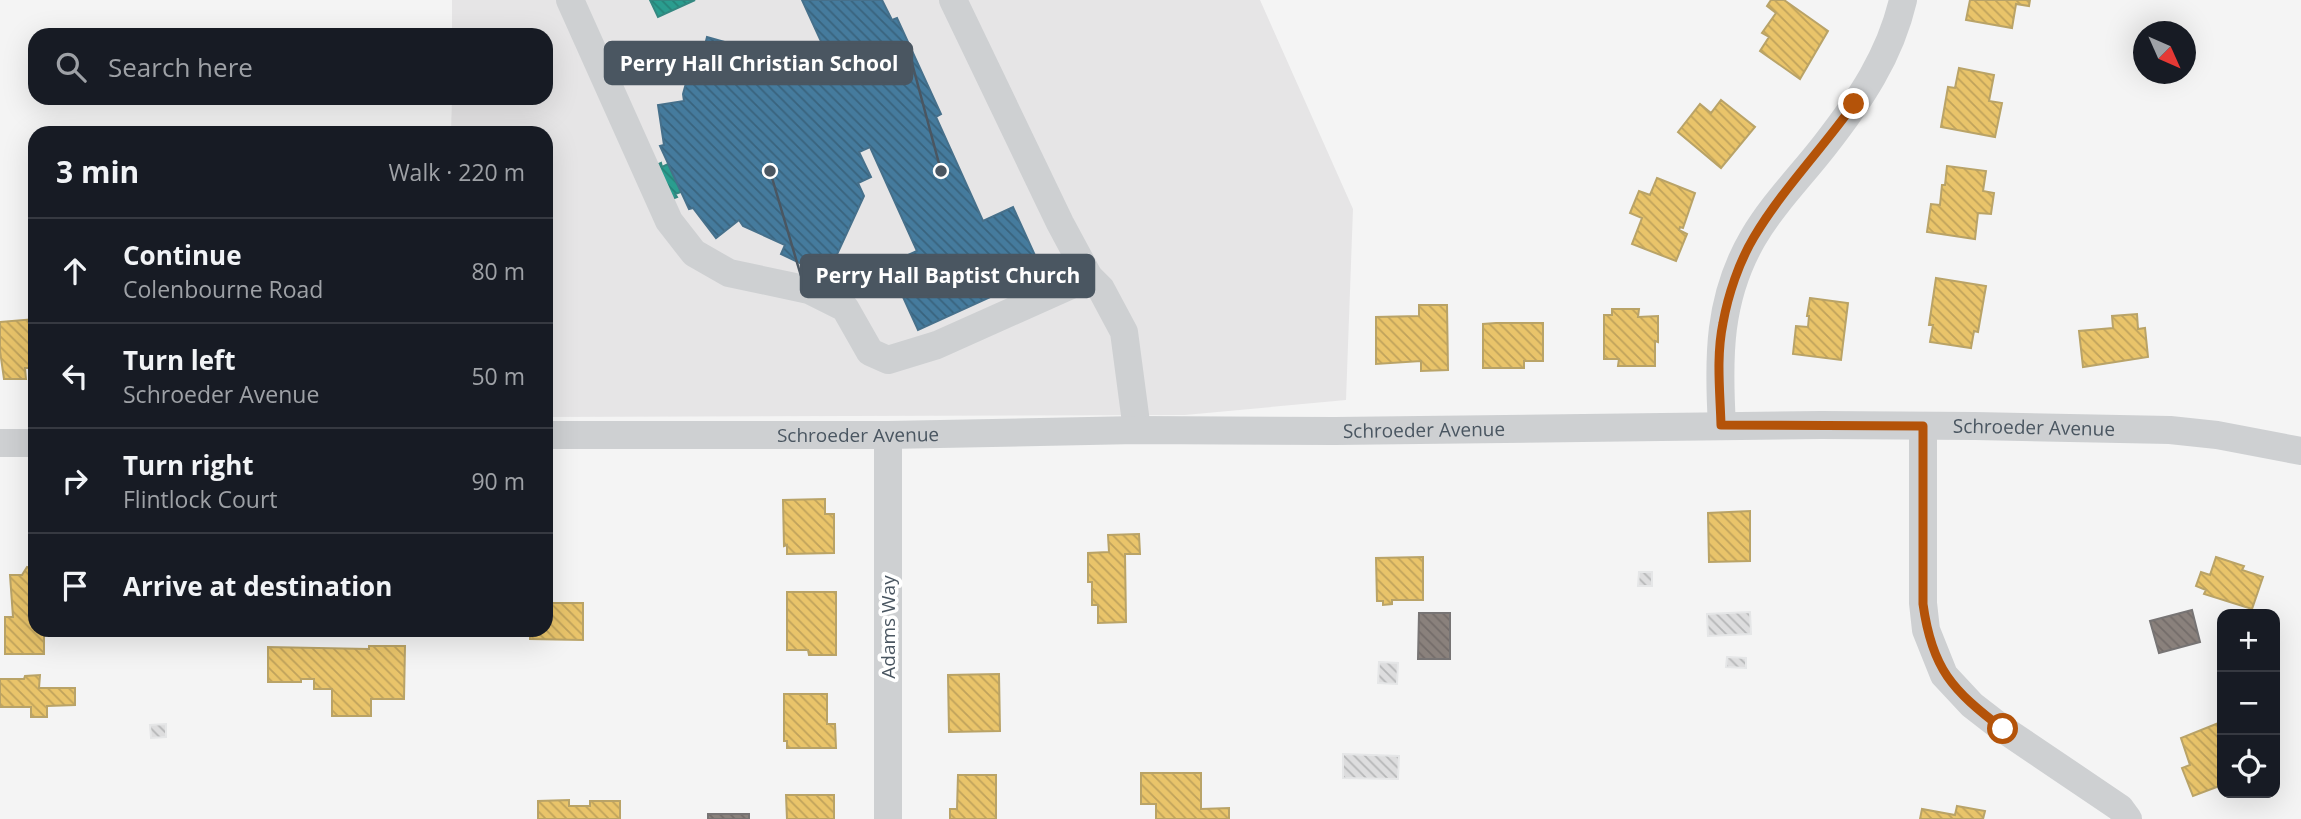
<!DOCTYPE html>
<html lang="en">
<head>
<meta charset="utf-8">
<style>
  :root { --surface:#171b24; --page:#242831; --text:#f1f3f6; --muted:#9ea1a6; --line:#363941 }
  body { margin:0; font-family:"Open Sans",sans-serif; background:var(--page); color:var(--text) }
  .controls { position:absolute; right:21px; bottom:21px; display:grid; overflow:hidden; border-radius:14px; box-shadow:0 7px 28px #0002 }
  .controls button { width:63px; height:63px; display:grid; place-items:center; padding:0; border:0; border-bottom:2px solid var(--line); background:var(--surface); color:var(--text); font:35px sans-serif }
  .compass { position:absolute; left:2133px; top:21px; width:63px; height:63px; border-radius:50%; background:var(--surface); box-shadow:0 7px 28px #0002; rotate:135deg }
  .stop { position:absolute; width:21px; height:21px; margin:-16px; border:5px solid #b45309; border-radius:50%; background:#fff }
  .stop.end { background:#b45309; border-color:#fff; box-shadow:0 2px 7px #0008 }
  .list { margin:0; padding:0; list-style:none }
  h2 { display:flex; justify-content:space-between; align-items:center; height:91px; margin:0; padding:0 28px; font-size:30px }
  h2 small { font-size:23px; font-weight:400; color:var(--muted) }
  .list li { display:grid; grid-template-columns:46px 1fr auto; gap:21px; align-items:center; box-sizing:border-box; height:105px; padding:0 28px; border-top:2px solid var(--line) }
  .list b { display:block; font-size:26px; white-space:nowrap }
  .list p { margin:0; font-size:23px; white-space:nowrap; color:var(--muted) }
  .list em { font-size:23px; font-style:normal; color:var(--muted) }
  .icon { flex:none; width:38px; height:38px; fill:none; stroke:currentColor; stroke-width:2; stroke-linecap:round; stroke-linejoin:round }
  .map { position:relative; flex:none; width:2301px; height:819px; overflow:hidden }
  .search { position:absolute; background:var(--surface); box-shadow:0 7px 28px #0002; left:28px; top:28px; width:525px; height:77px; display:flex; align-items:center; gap:18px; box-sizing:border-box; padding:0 24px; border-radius:21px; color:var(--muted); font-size:26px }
  .panel { position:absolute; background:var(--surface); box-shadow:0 7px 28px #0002; left:28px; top:126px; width:525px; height:511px; border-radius:21px }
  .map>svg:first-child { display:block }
  .education { fill:#e6e5e6 }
  .homes { fill:url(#homes-back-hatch); stroke:#b9a367; stroke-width:2 }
  .schools { fill:url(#schools-back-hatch); stroke:#348881; stroke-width:2 }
  .public { fill:url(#public-back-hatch); stroke:#46708b; stroke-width:2 }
  .industry { fill:url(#industry-back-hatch); stroke:#777474; stroke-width:2 }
  .building { fill:url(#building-back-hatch); stroke:#e5e6e7; stroke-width:2 }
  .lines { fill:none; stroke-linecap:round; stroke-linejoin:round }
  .minor { stroke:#ced0d2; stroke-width:28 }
  .route { stroke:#b45309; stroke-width:9 }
  .labels { text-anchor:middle; stroke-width:7; stroke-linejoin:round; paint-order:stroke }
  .street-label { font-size:19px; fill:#4a5661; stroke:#fff }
  .leader { fill:none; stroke:#4a5661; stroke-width:2.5 }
  .callout-dot { fill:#4a5661; stroke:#fff; stroke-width:2.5 }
  .callout { fill:#4a5661; stroke:#4a5661; stroke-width:2.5 }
  .callout-label { font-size:21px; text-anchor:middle; font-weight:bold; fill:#fff }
</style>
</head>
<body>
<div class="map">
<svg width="2301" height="819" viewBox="0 0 2301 819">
  <defs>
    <pattern id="homes-back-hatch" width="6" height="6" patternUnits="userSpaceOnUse" patternTransform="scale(1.75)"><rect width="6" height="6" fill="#e9c46a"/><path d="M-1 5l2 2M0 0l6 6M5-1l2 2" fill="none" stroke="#bfa25b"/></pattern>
    <pattern id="schools-back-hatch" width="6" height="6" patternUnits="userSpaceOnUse" patternTransform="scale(1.75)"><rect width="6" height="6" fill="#2a9d8f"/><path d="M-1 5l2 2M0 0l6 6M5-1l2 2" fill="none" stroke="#268378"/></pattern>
    <pattern id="public-back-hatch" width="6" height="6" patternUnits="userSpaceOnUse" patternTransform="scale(1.75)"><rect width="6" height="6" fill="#457b9d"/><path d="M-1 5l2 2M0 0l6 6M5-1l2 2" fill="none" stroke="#39637d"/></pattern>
    <pattern id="industry-back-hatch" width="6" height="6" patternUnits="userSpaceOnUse" patternTransform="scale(1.75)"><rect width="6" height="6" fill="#8a817c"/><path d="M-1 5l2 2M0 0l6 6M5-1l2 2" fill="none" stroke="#736c69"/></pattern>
    <pattern id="building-back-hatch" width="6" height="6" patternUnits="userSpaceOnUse" patternTransform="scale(1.75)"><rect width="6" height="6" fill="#ddddde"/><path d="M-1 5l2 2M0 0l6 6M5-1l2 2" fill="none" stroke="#b5b6b7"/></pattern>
  </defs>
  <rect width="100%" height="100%" fill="#f4f4f4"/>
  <path class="education" d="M 452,0 L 1260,0 L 1353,209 L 1346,400 L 1185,415 L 546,417 L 546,133 L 451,133 L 452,98 L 546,98 L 546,35 L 452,35 Z"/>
  <path class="homes" d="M 1771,0 L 1784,0 L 1828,31 L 1800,79 L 1760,51 L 1769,37 L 1762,33 L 1776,13 L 1767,6 Z
    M 1970,0 L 2030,0 L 2029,6 L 2016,4 L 2012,28 L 1966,20 Z
    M 1959,68 L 1994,75 L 1989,101 L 2002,103 L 1995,137 L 1941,127 L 1948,87 L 1955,88 Z
    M 1721,100 L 1755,127 L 1721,168 L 1678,132 L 1700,104 L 1711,113 Z
    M 1947,166 L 1986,171 L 1983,191 L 1994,193 L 1991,214 L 1978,213 L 1975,239 L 1927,232 L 1931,204 L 1940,205 L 1942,185 L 1945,185 Z
    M 1657,178 L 1695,193 L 1683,228 L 1680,227 L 1679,230 L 1687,234 L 1676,261 L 1632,244 L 1642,218 L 1630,213 L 1639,191 L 1650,195 Z
    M 1936,278 L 1986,286 L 1978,332 L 1974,331 L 1971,348 L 1930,342 L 1933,325 L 1929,325 Z
    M 1810,298 L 1848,303 L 1841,360 L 1793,354 L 1796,326 L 1808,327 L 1809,316 L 1807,316 Z
    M 1419,305 L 1447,305 L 1448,370 L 1421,371 L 1421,361 L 1376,364 L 1376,317 L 1419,316 Z
    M 1612,309 L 1639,309 L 1638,317 L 1658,316 L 1658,342 L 1655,341 L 1655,366 L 1618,366 L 1619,359 L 1604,359 L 1604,315 L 1612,315 Z
    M 2137,314 L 2138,329 L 2145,328 L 2148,357 L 2083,367 L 2079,331 L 2113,328 L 2112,316 Z
    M 35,319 L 35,368 L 25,368 L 26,379 L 4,379 L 0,351 L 0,322 Z
    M 1496,323 L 1543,323 L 1543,361 L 1524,361 L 1524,368 L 1483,368 L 1483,324 Z
    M 825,499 L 825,514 L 834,514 L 834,553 L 787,554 L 787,545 L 784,546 L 783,500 Z
    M 1750,511 L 1750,561 L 1709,562 L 1708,513 Z
    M 1139,534 L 1140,554 L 1125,554 L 1126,622 L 1098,623 L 1098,605 L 1092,605 L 1092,582 L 1088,582 L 1088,553 L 1109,552 L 1108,535 Z
    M 1423,557 L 1423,600 L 1392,600 L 1392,604 L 1383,605 L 1383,601 L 1377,601 L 1376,558 Z
    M 2216,557 L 2244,566 L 2242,570 L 2263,577 L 2252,609 L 2204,594 L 2206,590 L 2196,586 L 2201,572 L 2210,575 Z
    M 27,567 L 35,571 L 35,630 L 44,630 L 44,654 L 5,654 L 5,617 L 13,617 L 10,575 L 22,575 Z
    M 787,592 L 836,592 L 836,655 L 809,655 L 808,650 L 787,650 Z
    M 546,603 L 583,603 L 583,640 L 530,639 L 530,630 L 546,630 Z
    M 369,646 L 405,646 L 404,699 L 371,699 L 371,716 L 332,716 L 332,689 L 314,689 L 314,679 L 301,679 L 301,682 L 268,682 L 268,647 L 369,649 Z
    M 999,674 L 1000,731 L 949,732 L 948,675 Z
    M 40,675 L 39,688 L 75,688 L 75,705 L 47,706 L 47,717 L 31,717 L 31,707 L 0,707 L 0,679 L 24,679 L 25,676 Z
    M 784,694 L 827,694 L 827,724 L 835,724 L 836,748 L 787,748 L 787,741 L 784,741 Z
    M 2221,722 L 2222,785 L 2193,796 L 2182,768 L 2190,765 L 2181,738 Z
    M 1141,773 L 1201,773 L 1201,809 L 1229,808 L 1229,819 L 1156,819 L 1156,804 L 1141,804 Z
    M 958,775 L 996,775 L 996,819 L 950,819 L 950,809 L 957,809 Z
    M 786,795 L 834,795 L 834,819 L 787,819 Z
    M 569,800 L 569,806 L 590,806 L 590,801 L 620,801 L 620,819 L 538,819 L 538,801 Z
    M 1957,806 L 1985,811 L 1983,819 L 1920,819 L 1922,809 L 1955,815 Z"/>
  <path class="schools" d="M 650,0 L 695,0 L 658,17 Z
    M 661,163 L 662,167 L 668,164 L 681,192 L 675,194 L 677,197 L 650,208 L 635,175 Z"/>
  <path class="public" d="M 802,0 L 882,0 L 892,20 L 897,18 L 941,114 L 936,117 L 983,221 L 1013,207 L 1043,273 L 918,330 L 888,264 L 917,251 L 870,147 L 859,152 L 871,177 L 858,183 L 864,196 L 827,276 L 781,254 L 785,245 L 743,226 L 739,220 L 716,238 L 693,208 L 689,209 L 660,146 L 664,145 L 658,105 L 684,101 L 683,94 L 697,43 L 705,45 L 707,37 L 799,63 L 825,50 Z"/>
  <path class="industry" d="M 2192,610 L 2200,642 L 2159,653 L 2150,621 Z
    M 1419,613 L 1450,613 L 1450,659 L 1418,659 Z
    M 708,814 L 749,814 L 749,819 L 708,819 Z"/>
  <path class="building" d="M 1639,572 L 1652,572 L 1652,586 L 1638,586 Z
    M 1750,612 L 1751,634 L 1708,636 L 1707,614 Z
    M 1727,657 L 1746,658 L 1746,668 L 1726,667 Z
    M 1379,662 L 1398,663 L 1397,684 L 1378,683 Z
    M 166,724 L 166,737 L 151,738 L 150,725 Z
    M 1343,754 L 1399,756 L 1398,779 L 1343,778 Z"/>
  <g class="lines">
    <g class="minor">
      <path d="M 570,0 L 669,221 L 694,253 L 729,273 L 809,290 L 845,308 L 870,352 L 888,360 L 937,345 L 1089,277"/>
      <path d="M 953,0 L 1060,223 L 1089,277 L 1101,289 L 1124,332 L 1137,430"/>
      <path d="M 1722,425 C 1718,358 1718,298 1753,238 C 1773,204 1801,176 1825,145 C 1860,100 1890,56 1903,0"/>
      <path d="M 1923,426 L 1923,603 L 1926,630 L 1944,675 L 1972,705 L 2003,729 L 2120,808 L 2128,819"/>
      <path id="s1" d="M 546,435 L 888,435 L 1137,430 L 1335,431 L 1821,425 L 1975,426 L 2170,430 L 2217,435 L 2301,451"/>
      <path d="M 888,435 L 888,819"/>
      <path d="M 0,443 L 35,443"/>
    </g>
  </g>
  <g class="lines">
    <path class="route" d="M 1854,104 C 1822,149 1782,190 1754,237 C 1739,262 1728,295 1723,323 C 1716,357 1720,391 1721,425 L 1923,426 L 1923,604 C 1932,669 1952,690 2003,729"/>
  </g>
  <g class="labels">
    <g class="street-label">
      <text dy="7" stroke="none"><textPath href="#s1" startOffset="1488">Schroeder Avenue</textPath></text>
      <text dy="7" stroke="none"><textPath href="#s1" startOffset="878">Schroeder Avenue</textPath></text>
      <text dy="7" stroke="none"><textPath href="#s1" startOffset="312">Schroeder Avenue</textPath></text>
      <text transform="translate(888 627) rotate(-90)" y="7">Adams Way</text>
    </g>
  </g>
  <path class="leader" d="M941 171L912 63M770 171L801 276"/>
  <g class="callout-dot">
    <circle cx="941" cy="171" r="7"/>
    <circle cx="770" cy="171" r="7"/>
  </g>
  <g class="callout">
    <rect x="605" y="42" width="307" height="42" rx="7"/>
    <rect x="801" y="255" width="293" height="42" rx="7"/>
  </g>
  <g class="callout-label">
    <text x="759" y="71">Perry Hall Christian School</text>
    <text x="948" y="283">Perry Hall Baptist Church</text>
  </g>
</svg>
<div class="controls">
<button>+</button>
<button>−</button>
<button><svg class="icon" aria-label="locate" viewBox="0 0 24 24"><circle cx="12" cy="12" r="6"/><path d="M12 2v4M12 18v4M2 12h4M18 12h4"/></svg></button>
</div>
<svg class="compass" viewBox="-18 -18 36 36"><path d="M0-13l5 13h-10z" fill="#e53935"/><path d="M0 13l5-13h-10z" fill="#9ea1a6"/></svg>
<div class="stop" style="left:2003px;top:729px"></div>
<div class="stop end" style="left:1854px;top:104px"></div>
<div class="search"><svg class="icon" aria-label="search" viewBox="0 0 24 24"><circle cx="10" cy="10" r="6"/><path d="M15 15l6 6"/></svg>Search here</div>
<section class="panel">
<h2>3 min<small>Walk · 220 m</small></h2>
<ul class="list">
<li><svg class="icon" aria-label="ahead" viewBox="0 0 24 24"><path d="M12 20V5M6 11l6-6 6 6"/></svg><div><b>Continue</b><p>Colenbourne Road</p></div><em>80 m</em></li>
<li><svg class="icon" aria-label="left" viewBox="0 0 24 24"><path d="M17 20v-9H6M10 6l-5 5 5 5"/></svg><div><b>Turn left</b><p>Schroeder Avenue</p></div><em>50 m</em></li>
<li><svg class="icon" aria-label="right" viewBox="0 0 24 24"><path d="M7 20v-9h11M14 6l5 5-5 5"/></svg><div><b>Turn right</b><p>Flintlock Court</p></div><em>90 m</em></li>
<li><svg class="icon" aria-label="arrive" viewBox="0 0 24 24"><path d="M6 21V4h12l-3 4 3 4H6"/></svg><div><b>Arrive at destination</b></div></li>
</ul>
</section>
</div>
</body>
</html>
